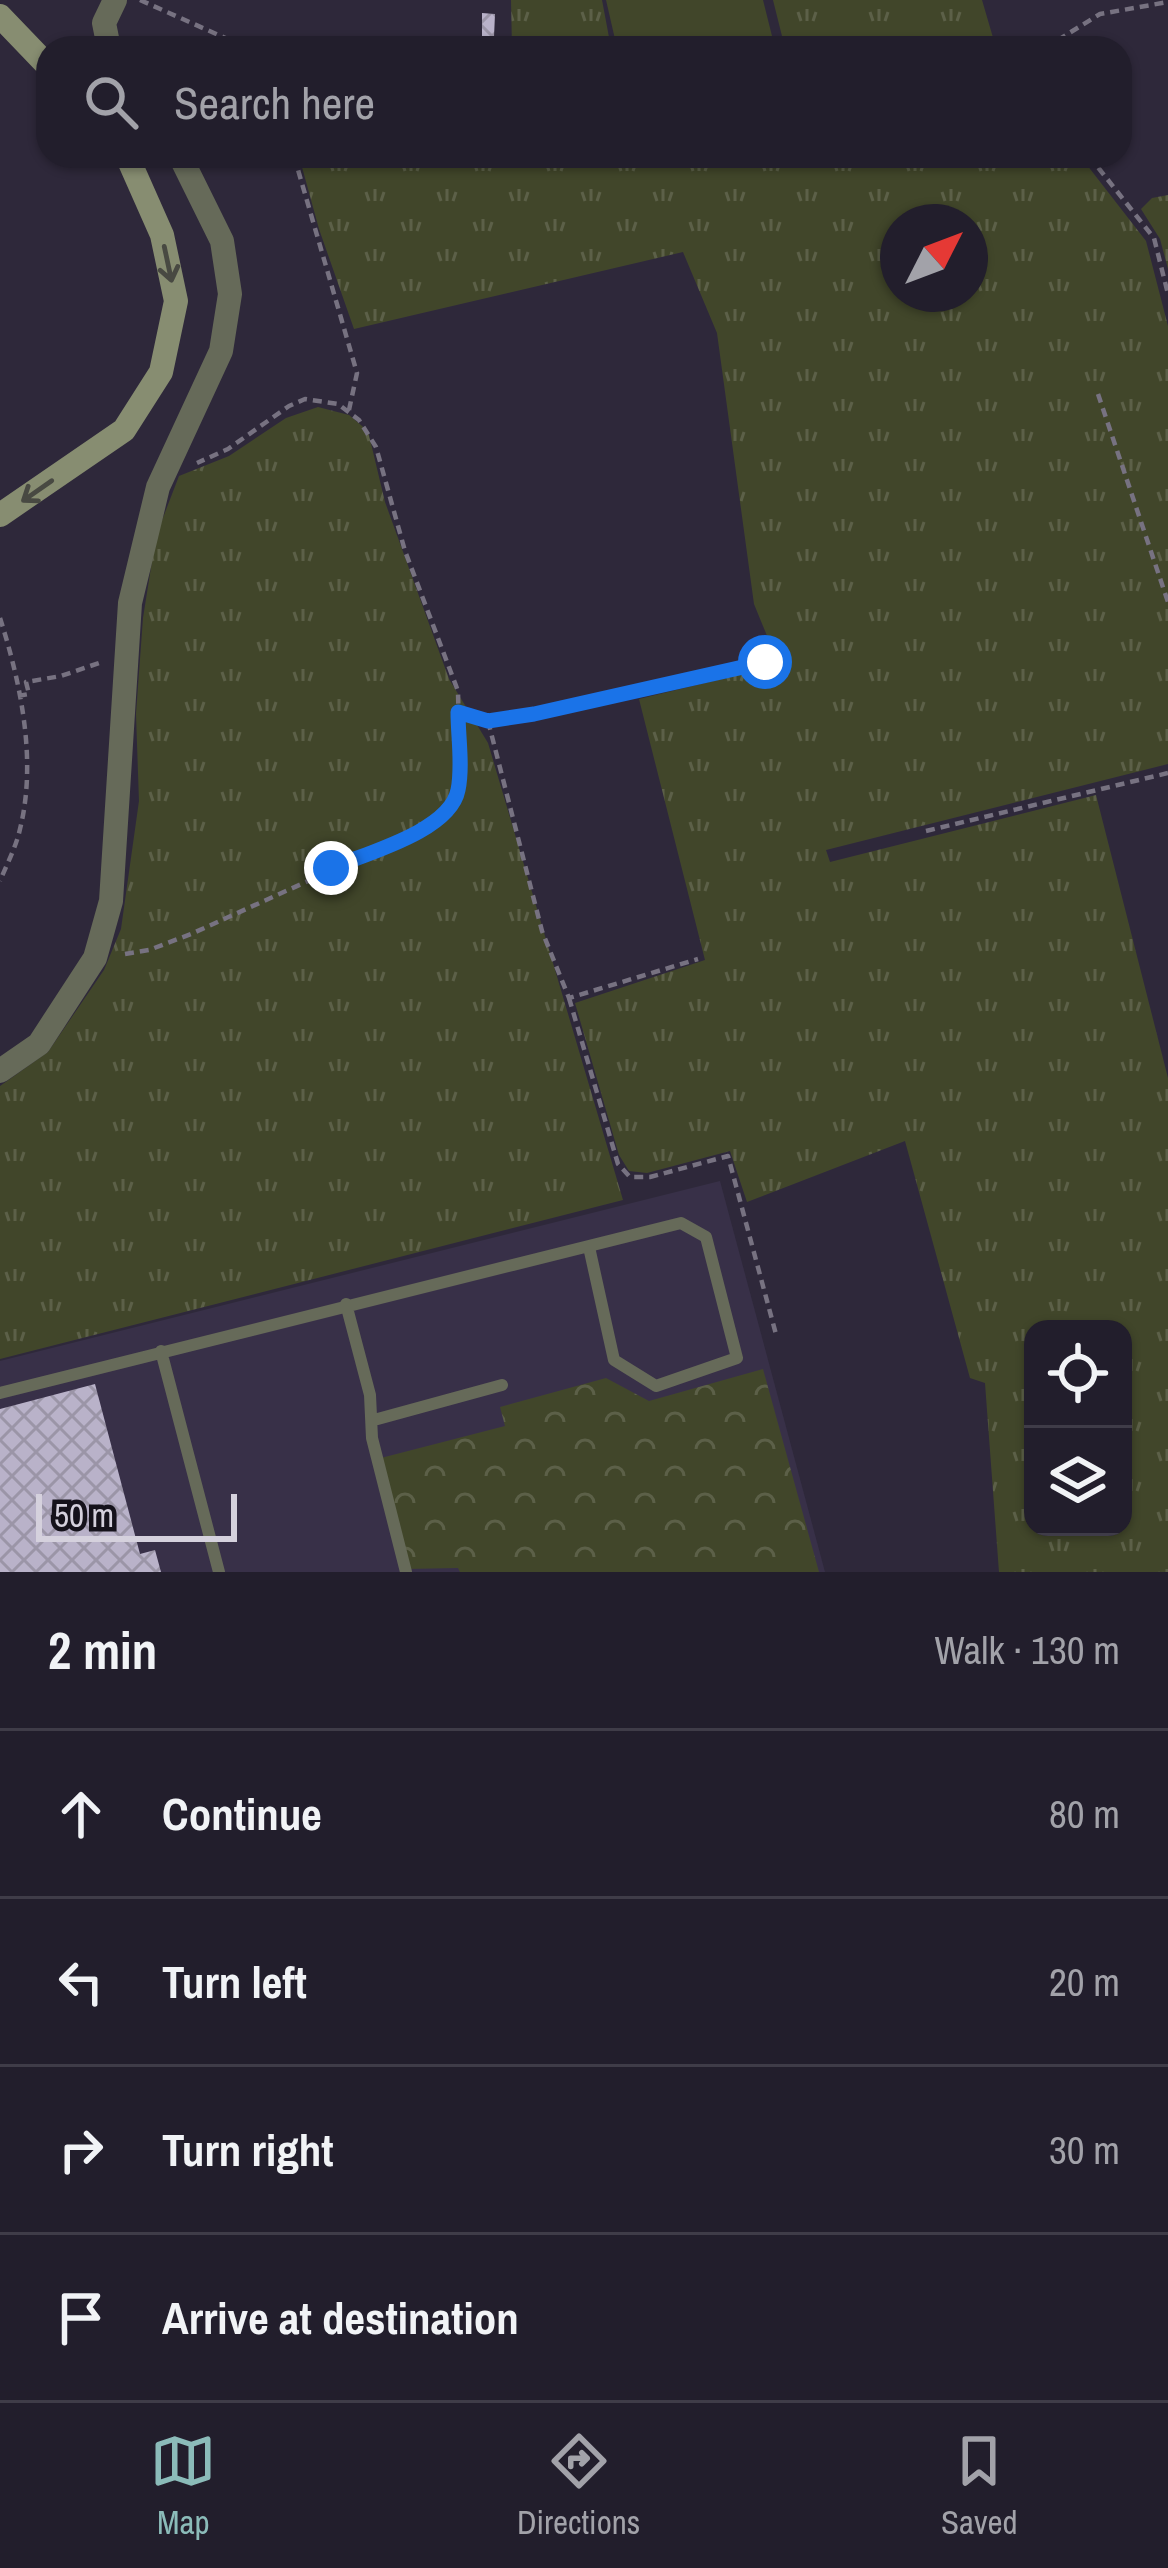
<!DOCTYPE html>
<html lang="en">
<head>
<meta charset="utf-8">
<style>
  :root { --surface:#221e2c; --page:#2e2b38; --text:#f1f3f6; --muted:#a2a2a9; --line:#3f3c48; --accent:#8bbbb9 }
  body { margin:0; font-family:"Archivo Narrow",sans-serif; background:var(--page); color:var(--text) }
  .controls { position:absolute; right:36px; bottom:36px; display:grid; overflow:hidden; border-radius:24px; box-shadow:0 3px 9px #0004 }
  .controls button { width:108px; height:108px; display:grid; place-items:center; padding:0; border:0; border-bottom:3px solid var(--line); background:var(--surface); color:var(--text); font:60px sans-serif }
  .compass { position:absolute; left:880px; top:204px; width:108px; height:108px; border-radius:50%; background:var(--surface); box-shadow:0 3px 9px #0004; rotate:48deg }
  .scale { position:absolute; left:36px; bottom:30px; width:201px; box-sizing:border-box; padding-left:12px; border:6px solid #d5d1dd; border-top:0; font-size:33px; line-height:42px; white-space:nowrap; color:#d5d1dd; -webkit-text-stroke:9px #15121b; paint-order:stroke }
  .stop { position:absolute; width:36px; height:36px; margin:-27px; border:9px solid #1a73e8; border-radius:50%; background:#fff }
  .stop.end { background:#1a73e8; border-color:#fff; box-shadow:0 3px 12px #0008 }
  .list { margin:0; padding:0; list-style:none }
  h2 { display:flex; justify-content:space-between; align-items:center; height:156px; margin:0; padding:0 48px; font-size:51px }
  h2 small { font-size:39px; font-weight:400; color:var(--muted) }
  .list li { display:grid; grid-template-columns:78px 1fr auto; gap:36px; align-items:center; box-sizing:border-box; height:168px; padding:0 48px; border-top:3px solid var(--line) }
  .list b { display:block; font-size:45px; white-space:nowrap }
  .list em { font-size:39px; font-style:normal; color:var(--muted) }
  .icon { flex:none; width:66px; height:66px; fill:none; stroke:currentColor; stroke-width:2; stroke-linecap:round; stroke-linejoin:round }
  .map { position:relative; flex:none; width:1168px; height:1572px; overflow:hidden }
  .search { position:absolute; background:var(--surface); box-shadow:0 3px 9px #0004; left:36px; right:36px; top:36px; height:132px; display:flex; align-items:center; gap:30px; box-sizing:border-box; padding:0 42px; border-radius:36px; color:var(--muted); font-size:45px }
  .sheet { height:828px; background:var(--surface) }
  nav { display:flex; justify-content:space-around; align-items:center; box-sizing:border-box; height:168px; border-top:3px solid var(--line); background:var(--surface); font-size:33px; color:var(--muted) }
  nav a { display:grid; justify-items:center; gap:6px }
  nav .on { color:var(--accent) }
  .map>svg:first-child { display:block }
  .built { fill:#383048 }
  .grass { fill:url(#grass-tufts); fill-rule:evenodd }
  .park { fill:url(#park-crowns) }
  .garden { fill:#41462a }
  .building { fill:url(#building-cross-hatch) }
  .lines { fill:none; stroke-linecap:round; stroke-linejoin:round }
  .path { stroke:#777281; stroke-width:4.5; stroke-dasharray:9 6; stroke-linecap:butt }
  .service { stroke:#666a59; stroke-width:12 }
  .minor { stroke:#666a59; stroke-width:24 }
  .secondary { stroke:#878d71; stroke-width:24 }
  .oneway { stroke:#484942 }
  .route { stroke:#1a73e8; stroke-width:15 }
</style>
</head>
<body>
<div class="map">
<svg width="1168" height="1572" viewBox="0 0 1168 1572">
  <defs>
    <pattern id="grass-tufts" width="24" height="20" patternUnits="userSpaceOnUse" patternTransform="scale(3)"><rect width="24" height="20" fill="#41462a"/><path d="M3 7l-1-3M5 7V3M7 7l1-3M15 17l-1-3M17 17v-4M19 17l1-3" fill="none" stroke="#5c6048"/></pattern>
    <pattern id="park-crowns" width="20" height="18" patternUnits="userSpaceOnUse" patternTransform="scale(3)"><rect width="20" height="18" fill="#41462a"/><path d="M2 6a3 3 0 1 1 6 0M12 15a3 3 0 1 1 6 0" fill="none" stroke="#5c6048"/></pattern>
    <pattern id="building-cross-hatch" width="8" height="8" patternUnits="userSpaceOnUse" patternTransform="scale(3)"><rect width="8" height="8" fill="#b9b2c9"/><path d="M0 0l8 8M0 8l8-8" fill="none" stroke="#9b95a7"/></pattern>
  </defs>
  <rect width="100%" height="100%" fill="#2e283a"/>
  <path class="built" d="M 720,1181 L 825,1572 L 0,1572 L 0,1361 Z"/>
  <path class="grass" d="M 511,0 L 602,0 L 611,48 L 512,48 Z
    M 773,0 L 982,0 L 996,48 L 785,48 Z
    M 299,156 L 1080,156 L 1146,241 L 1168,326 L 1168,764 L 826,850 L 830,862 L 1096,795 L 1168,1078 L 1168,1572 L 999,1572 L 985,1383 L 970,1378 L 905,1141 L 747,1202 L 730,1151 L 647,1173 L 629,1171 L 619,1155 L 575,1003 L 705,960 L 639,699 L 779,665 L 754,604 L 717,333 L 683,252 L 354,329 L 319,229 ZM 898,222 L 970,222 L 970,294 L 898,294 ZM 1033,1329 L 1123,1329 L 1123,1527 L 1033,1527 Z
    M 1168,195 L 1168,269 L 1160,239 L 1141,209 L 1152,198 Z
    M 318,407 L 349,415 L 368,431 L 385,502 L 449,679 L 488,743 L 623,1200 L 0,1359 L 0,1086 L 48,1052 L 104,970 L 121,929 L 139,801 L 136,714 L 143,618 L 156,536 L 179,476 L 229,456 L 286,418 Z"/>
  <path class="park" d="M 763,1369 L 819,1572 L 460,1572 L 458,1568 L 405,1569 L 377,1459 L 505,1426 L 500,1407 L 606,1378 L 649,1401 Z"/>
  <path class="garden" d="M 606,0 L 763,0 L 774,44 L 759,48 L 617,48 Z"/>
  <path class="building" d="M 482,13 L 495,14 L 494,37 L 482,37 Z
    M 95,1384 L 140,1554 L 155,1550 L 161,1572 L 0,1572 L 0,1409 Z"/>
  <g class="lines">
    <path class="path" d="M 140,0 L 241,45 L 295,48
      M 1045,48 L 1100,14 L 1168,2
      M 294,156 L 357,373 L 349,410
      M 1089,156 L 1154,238 L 1168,294
      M 1098,394 L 1168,602
      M 0,618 C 21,684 37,761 20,829 C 16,847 7,864 0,881
      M 18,696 L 29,694 L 26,682 L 61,676 L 102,662
      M 458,712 L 488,721 L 534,714 L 765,662
      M 488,721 L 542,931 L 569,998 L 698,959
      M 926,831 L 1168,773
      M 125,954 L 149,950 L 191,934 L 423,829 L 453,805 L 460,786 L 458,691 L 405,551 L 376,447 L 359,420 L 338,404 L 305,399 L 289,406 L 228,449 L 197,463
      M 569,998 L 618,1164 L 630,1177 L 650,1177 L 728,1156 L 777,1338"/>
    <path class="service" d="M 346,1304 L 370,1395 L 372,1438 L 406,1572
      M 161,1351 L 219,1572
      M 0,1393 L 681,1223 L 706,1237 L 737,1358 L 656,1386 L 614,1360 L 589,1247
      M 374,1420 L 502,1385"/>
    <path class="minor" d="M 109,48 L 104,23 L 115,0
      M 0,1071 L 39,1044 L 95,958 L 111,901 L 130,603 L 158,487 L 221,351 L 230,294 L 222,241 L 180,156"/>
    <path class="secondary" d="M 0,16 L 48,66
      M 0,515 L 124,430 L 161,372 L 176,301 L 162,235 L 127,156"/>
  </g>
  <defs><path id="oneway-shaft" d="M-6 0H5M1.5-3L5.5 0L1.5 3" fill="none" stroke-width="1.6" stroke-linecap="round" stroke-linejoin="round" transform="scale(3)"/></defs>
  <g class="oneway">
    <use href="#oneway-shaft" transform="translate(168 264) rotate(78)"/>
    <use href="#oneway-shaft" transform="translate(37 491) rotate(145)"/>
  </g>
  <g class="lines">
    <path class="route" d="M 331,868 C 367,853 450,831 458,790 C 463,766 458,737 458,712 L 488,721 L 534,714 L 765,662"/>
  </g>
</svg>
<div class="controls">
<button><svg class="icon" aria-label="locate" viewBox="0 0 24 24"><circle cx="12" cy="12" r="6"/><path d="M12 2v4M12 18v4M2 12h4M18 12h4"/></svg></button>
<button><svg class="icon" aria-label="layers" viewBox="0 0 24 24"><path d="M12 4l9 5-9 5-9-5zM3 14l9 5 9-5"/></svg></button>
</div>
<svg class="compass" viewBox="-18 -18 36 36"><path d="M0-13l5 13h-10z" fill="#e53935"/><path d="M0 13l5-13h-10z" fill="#a2a2a9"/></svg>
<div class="scale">50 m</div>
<div class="stop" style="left:765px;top:662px"></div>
<div class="stop end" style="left:331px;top:868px"></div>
<div class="search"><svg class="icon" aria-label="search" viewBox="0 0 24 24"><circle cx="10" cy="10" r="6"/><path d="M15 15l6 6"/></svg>Search here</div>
</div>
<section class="sheet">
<h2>2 min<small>Walk · 130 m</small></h2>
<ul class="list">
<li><svg class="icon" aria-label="ahead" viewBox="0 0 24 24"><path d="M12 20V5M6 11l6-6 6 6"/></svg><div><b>Continue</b></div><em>80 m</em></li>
<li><svg class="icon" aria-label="left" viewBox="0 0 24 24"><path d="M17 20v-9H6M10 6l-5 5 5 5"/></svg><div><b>Turn left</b></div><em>20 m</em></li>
<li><svg class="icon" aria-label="right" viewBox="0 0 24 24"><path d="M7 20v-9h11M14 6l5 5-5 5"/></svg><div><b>Turn right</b></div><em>30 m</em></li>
<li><svg class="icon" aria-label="arrive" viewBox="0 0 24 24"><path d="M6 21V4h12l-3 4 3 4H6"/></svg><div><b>Arrive at destination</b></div></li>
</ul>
</section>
<nav>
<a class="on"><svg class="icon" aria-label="map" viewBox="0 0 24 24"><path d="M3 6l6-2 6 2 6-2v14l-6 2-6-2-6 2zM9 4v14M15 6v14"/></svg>Map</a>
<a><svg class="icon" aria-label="directions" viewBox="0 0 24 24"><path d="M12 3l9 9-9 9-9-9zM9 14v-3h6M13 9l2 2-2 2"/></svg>Directions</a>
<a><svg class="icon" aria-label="saved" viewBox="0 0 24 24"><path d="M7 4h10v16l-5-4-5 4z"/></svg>Saved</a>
</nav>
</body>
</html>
